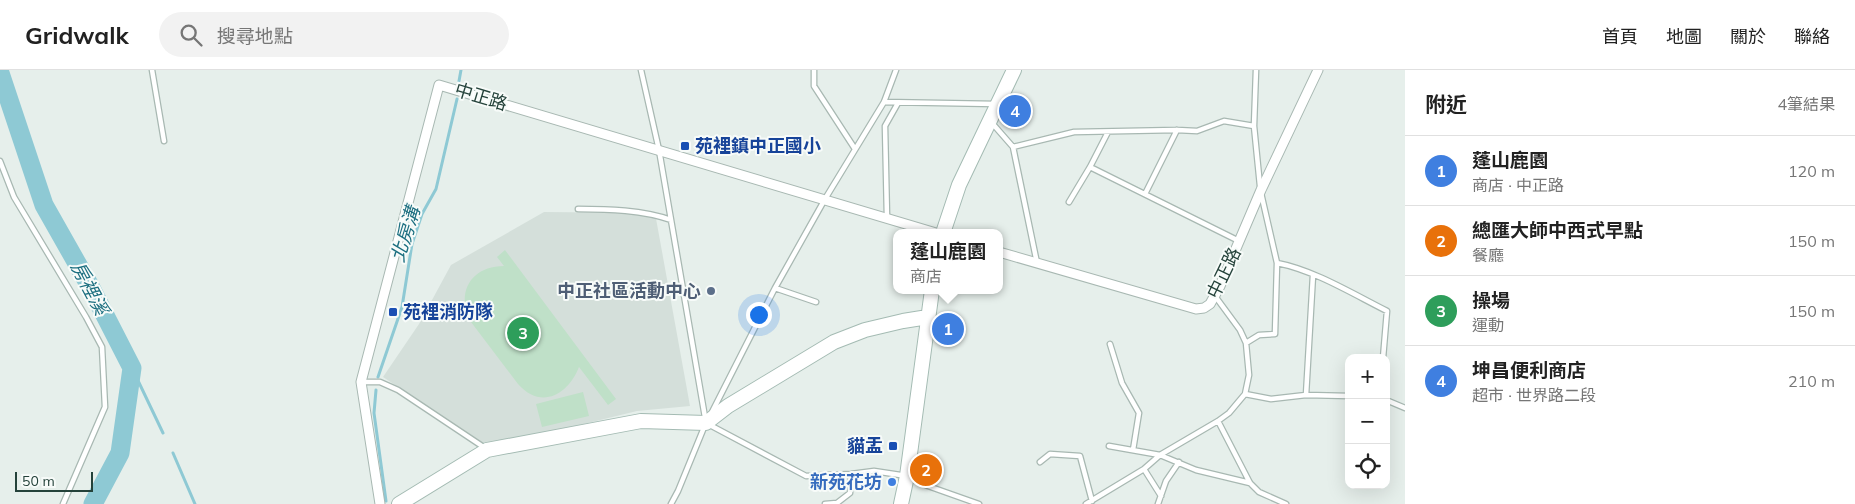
<!DOCTYPE html>
<html lang="zh-TW">
<head>
<meta charset="utf-8">
<style>
  :root { --surface:#fff; --page:#f2f2f2; --text:#222; --muted:#767676; --line:#e0e0e0; --accent:#804e3d }
  body { margin:0; font-family:Mulish,"Noto Sans TC",sans-serif; background:var(--page); color:var(--text) }
  .controls { position:absolute; right:15px; bottom:15px; display:grid; overflow:hidden; border-radius:10px; box-shadow:0 5px 20px #0002 }
  .controls button { width:45px; height:45px; display:grid; place-items:center; padding:0; border:0; border-bottom:1px solid var(--line); background:var(--surface); color:var(--text); font:25px sans-serif }
  .scale { position:absolute; left:15px; bottom:12px; width:78px; box-sizing:border-box; padding-left:5px; border:2px solid #24423a; border-top:0; font-size:14px; line-height:18px; white-space:nowrap; color:#24423a; -webkit-text-stroke:4px #f7fbf9; paint-order:stroke }
  .you { position:absolute; left:758px; top:244px; width:18px; height:18px; margin:-12px; border:4px solid #fff; border-radius:50%; background:#1a73e8; box-shadow:0 0 0 8px #1a73e833 }
  .badge { display:grid; place-items:center; width:32px; height:32px; border-radius:50%; background:var(--accent); color:#fff; font-size:16px; font-weight:700 }
  .pin { position:absolute; translate:-50% -50%; border:2px solid #fff; box-shadow:0 1px 5px #0006 }
  .popup { position:absolute; left:893px; top:159px; width:110px; height:65px; box-sizing:border-box; display:grid; place-content:center; border-radius:10px; background:var(--surface); filter:drop-shadow(0 1px 4px #0005); font-size:16px; white-space:nowrap; color:var(--muted) }
  .popup b { font-size:19px; color:var(--text) }
  .popup::after { content:''; position:absolute; left:50%; top:100%; margin-left:-10px; border:10px solid transparent; border-top-color:var(--surface) }
  .list { margin:0; padding:0; list-style:none }
  h2 { display:flex; justify-content:space-between; align-items:center; height:65px; margin:0; padding:0 20px; font-size:21px }
  h2 small { font-size:16px; font-weight:400; color:var(--muted) }
  .list li { display:grid; grid-template-columns:32px 1fr auto; gap:15px; align-items:center; box-sizing:border-box; height:70px; padding:0 20px; border-top:1px solid var(--line) }
  .list b { display:block; font-size:19px; white-space:nowrap }
  .list p { margin:0; font-size:16px; white-space:nowrap; color:var(--muted) }
  .list em { font-size:16px; font-style:normal; color:var(--muted) }
  .icon { flex:none; width:28px; height:28px; fill:none; stroke:currentColor; stroke-width:2; stroke-linecap:round; stroke-linejoin:round }
  .map { position:relative; flex:none; width:1405px; height:434px; overflow:hidden }
  header { display:flex; align-items:center; gap:30px; box-sizing:border-box; height:70px; padding:0 25px; background:var(--surface); border-bottom:1px solid var(--line) }
  header strong { font-size:24px }
  nav { display:flex; gap:28px; margin-inline-start:auto; font-size:18px }
  .search { width:350px; height:45px; background:var(--page); display:flex; align-items:center; gap:12px; box-sizing:border-box; padding:0 18px; border-radius:28px; color:var(--muted); font-size:19px }
  main { display:flex }
  aside { flex:1; background:var(--surface) }
  .map>svg:first-child { display:block }
  .built { fill:#d4dfda }
  .grass { fill:#bfe0c8 }
  .lines { fill:none; stroke-linecap:round; stroke-linejoin:round }
  .stream { stroke:#8ec9d4; stroke-width:3 }
  .river { stroke:#8ec9d4; stroke-width:19 }
  .lane-casing { stroke:#a8b8b2; stroke-width:7 }
  .street-casing { stroke:#a8b8b2; stroke-width:11 }
  .secondary-casing { stroke:#a4bbb3; stroke-width:16 }
  .lane { stroke:#fff; stroke-width:4.5 }
  .street { stroke:#fff; stroke-width:9 }
  .secondary { stroke:#fff; stroke-width:14 }
  .transit-dot { fill:#1a4fb4; stroke:#f7fbf9; stroke-width:2 }
  .service-dot { fill:#5c6f8a; stroke:#f7fbf9; stroke-width:2 }
  .shop-dot { fill:#3f7fe0; stroke:#f7fbf9; stroke-width:2 }
  .labels { text-anchor:middle; stroke-width:4; stroke-linejoin:round; paint-order:stroke }
  .street-label { font-size:18px; fill:#24423a; stroke:#f7fbf9 }
  .transit-label { font-size:18px; font-weight:bold; fill:#164399; stroke:#f7fbf9; text-anchor:start }
  .service-label { font-size:18px; font-weight:bold; fill:#4e5e75; stroke:#f7fbf9; text-anchor:end }
  .shop-label { font-size:18px; font-weight:bold; fill:#366cbe; stroke:#f7fbf9; text-anchor:end }
  .water-label { font-size:19px; font-style:italic; fill:#1c6f80; stroke:#f7fbf9 }
</style>
</head>
<body>
<header>
<strong>Gridwalk</strong>
<div class="search"><svg class="icon" aria-label="search" viewBox="0 0 24 24"><circle cx="10" cy="10" r="6"/><path d="M15 15l6 6"/></svg>搜尋地點</div>
<nav><a>首頁</a><a>地圖</a><a>關於</a><a>聯絡</a></nav>
</header>
<main>
<div class="map">
<svg width="1405" height="434" viewBox="0 0 1405 434">
  <rect width="100%" height="100%" fill="#e6efeb"/>
  <path class="built" d="M 544,142 L 655,143 L 690,336 L 637,341 L 489,377 L 383,307 L 419,254 L 451,195 Z"/>
  <path class="grass" d="M 505,180 L 616,329 L 608,335 L 579,297 C 568,325 541,340 518,314 L 471,252 C 455,223 471,196 504,196 L 497,187 Z
    M 583,322 L 589,346 L 542,357 L 536,334 Z"/>
  <g class="lines">
    <path class="stream" d="M 459,11 L 461,0
      M 132,298 L 163,363
      M 378,307 L 402,237 L 412,174 L 422,144 L 436,119 L 457,29
      M 376,320 L 374,343 L 386,431
      M 173,383 L 195,434"/>
    <path class="river" d="M 0,3 L 44,135 L 91,218 L 132,298 L 120,383 L 93,434"/>
    <defs>
      <path id="lane" d="M 152,0 L 164,71
        M 641,0 L 659,80 L 706,353 L 806,406 L 851,404 L 874,401 L 907,406 L 928,416 L 979,434
        M 814,0 L 814,16 L 855,79
        M 1256,0 L 1254,56 L 1260,116
        M 884,32 L 996,34
        M 992,53 L 1013,77 L 1037,193
        M 1013,77 L 1074,62 L 1177,60 L 1197,61 L 1224,51 L 1254,56
        M 0,91 L 14,127 L 86,247 L 102,277 L 105,337 L 63,434
        M 1090,97 L 1239,171
        M 1145,124 L 1177,60
        M 1069,132 L 1090,97 L 1108,62
        M 578,139 C 608,139 643,140 671,150
        M 887,148 L 885,56 L 898,33
        M 1277,193 C 1314,200 1353,224 1387,241 L 1383,288
        M 775,218 L 816,232
        M 1246,273 L 1259,265 L 1275,264 L 1277,193 L 1261,123
        M 1110,274 L 1122,313 L 1139,343 L 1133,380
        M 361,312 L 380,312 L 398,320 L 485,378
        M 1245,324 L 1271,329 L 1306,325 L 1349,326
        M 1306,325 L 1313,205
        M 1386,330 L 1405,338
        M 711,344 L 775,218 L 825,129 L 884,32 L 896,0
        M 1218,351 L 1250,413 L 1259,422 L 1286,434
        M 1109,376 L 1160,385 L 1196,400 L 1250,413
        M 1040,392 L 1050,384 L 1080,386 L 1092,431
        M 1144,399 L 1161,426
        M 671,434 L 678,421 L 705,355
        M 825,434 L 837,433 L 850,423 L 851,404
        M 1086,434 L 1144,399 L 1160,385 L 1218,351 L 1229,343 L 1245,324 L 1249,305 L 1246,273 L 1240,260 L 1215,226
        M 1158,434 L 1166,411 L 1179,392"/>
      <path id="street" d="M 999,182 L 1196,239 L 1204,238 L 1210,234 L 1220,216 L 1261,120 L 1318,0
        M 380,434 L 361,312 L 439,15 L 936,163"/>
      <path id="secondary" d="M 943,163 L 959,115 L 1014,0
        M 399,434 L 487,380 L 641,351 L 706,353 L 728,336 L 834,272 L 865,260 L 903,251 L 928,247
        M 901,434 L 907,406 L 932,220"/>
    </defs>
    <use href="#lane" class="lane-casing"/>
    <use href="#street" class="street-casing"/>
    <use href="#secondary" class="secondary-casing"/>
    <use href="#lane" class="lane"/>
    <use href="#street" class="street"/>
    <use href="#secondary" class="secondary"/>
  </g>
  <g class="transit-dot">
    <rect x="680" y="71" width="10" height="10" rx="2.5"/>
    <rect x="388" y="237" width="10" height="10" rx="2.5"/>
    <rect x="888" y="371" width="10" height="10" rx="2.5"/>
  </g>
  <circle class="service-dot" cx="711" cy="221" r="5"/>
  <circle class="shop-dot" cx="892" cy="412" r="5"/>
  <g class="labels">
    <g class="street-label">
      <text transform="translate(481 27) rotate(17)" y="6">中正路</text>
      <text transform="translate(1224 203) rotate(-64)" y="6">中正路</text>
    </g>
    <g class="transit-label">
      <text x="695" y="82">苑裡鎮中正國小</text>
      <text x="403" y="248">苑裡消防隊</text>
      <text x="883" y="382" text-anchor="end">貓盂</text>
    </g>
    <g class="service-label">
      <text x="701" y="227">中正社區活動中心</text>
    </g>
    <g class="shop-label">
      <text x="882" y="418">新苑花坊</text>
    </g>
    <g class="water-label">
      <text transform="translate(405 164) rotate(-73)" y="7">北房溝</text>
      <text transform="translate(90 218) rotate(62)" y="7">房裡溪</text>
    </g>
  </g>
</svg>
<div class="controls">
<button>+</button>
<button>−</button>
<button><svg class="icon" aria-label="locate" viewBox="0 0 24 24"><circle cx="12" cy="12" r="6"/><path d="M12 2v4M12 18v4M2 12h4M18 12h4"/></svg></button>
</div>
<div class="scale">50 m</div>
<div class="you"></div>
<div class="pin badge" style="left:948px;top:259px;background:#3f7fe0">1</div>
<div class="popup"><b>蓬山鹿園</b>商店</div>
<div class="pin badge" style="left:926px;top:400px;background:#e8710a">2</div>
<div class="pin badge" style="left:523px;top:263px;background:#2e9e5b">3</div>
<div class="pin badge" style="left:1015px;top:41px;background:#3f7fe0">4</div>
</div>
<aside>
<h2>附近<small>4筆結果</small></h2>
<ul class="list">
<li><span class="badge" style="background:#3f7fe0">1</span><div><b>蓬山鹿園</b><p>商店 · 中正路</p></div><em>120 m</em></li>
<li><span class="badge" style="background:#e8710a">2</span><div><b>總匯大師中西式早點</b><p>餐廳</p></div><em>150 m</em></li>
<li><span class="badge" style="background:#2e9e5b">3</span><div><b>操場</b><p>運動</p></div><em>150 m</em></li>
<li><span class="badge" style="background:#3f7fe0">4</span><div><b>坤昌便利商店</b><p>超市 · 世界路二段</p></div><em>210 m</em></li>
</ul>
</aside>
</main>
</body>
</html>
